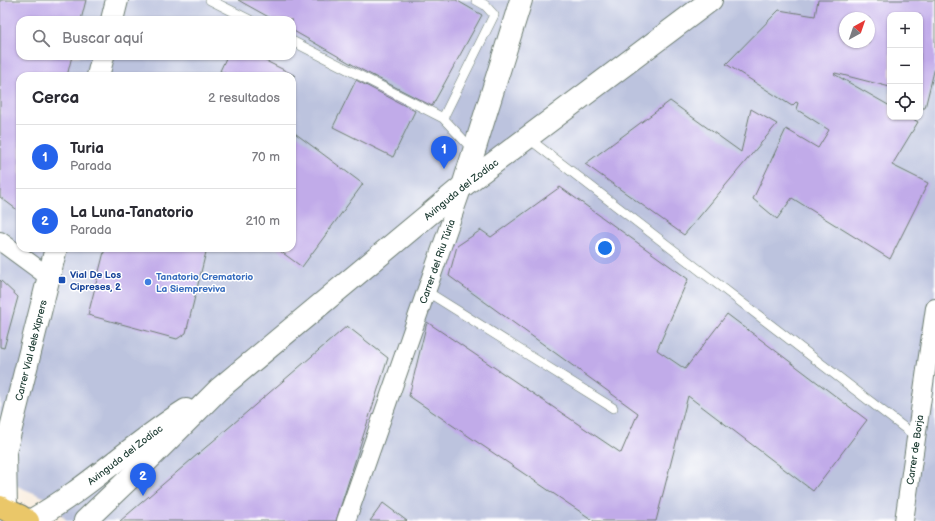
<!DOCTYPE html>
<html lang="es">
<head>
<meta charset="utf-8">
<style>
  :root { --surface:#fff; --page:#f2f2f3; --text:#2b2b33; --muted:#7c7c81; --line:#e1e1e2; --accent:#2563eb }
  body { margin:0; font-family:"Balsamiq Sans",sans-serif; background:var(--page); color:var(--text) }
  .controls { position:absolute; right:12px; top:12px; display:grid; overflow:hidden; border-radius:8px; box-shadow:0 1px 3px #0004 }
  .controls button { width:36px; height:36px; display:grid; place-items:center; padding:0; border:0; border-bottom:1px solid var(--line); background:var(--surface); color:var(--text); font:20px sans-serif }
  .compass { position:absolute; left:839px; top:12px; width:36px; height:36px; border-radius:50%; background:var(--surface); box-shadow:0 1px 3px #0004; rotate:40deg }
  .you { position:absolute; left:605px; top:248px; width:14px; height:14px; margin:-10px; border:3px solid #fff; border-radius:50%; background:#1a73e8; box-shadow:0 0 0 6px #1a73e833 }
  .badge { display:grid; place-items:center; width:26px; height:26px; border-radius:50%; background:var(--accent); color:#fff; font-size:13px; font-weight:700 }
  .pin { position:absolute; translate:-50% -33px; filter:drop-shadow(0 1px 2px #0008) }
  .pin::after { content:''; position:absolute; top:21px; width:14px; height:12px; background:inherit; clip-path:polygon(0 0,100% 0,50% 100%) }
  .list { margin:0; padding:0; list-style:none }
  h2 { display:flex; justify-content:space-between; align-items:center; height:52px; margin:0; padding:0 16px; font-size:17px }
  h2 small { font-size:13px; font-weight:400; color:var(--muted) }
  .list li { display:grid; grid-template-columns:26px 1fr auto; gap:12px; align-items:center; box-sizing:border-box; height:64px; padding:0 16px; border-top:1px solid var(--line) }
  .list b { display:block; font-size:15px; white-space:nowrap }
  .list p { margin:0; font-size:13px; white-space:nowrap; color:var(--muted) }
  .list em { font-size:13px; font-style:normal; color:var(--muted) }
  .icon { flex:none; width:22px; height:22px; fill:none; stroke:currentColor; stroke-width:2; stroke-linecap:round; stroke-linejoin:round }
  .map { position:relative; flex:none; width:935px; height:521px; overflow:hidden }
  .search { position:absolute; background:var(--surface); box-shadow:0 1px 3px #0004; left:16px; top:16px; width:280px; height:44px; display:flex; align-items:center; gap:10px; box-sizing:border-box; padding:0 14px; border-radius:12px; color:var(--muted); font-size:15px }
  .panel { position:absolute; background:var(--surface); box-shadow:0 1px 3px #0004; left:16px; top:72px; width:280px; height:180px; border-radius:12px }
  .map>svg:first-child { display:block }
  .industrial { fill:#bcc3de; fill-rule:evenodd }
  .building { fill:#c1abe9; fill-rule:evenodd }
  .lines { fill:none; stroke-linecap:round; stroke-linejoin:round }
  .service-casing { stroke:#6c7c71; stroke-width:10 }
  .minor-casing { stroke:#6c7c71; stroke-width:20 }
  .tertiary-casing { stroke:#6c7c71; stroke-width:24 }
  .primary-casing { stroke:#6c7c71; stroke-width:24 }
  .service { stroke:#fff; stroke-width:9 }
  .minor { stroke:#fff; stroke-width:18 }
  .tertiary { stroke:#fff; stroke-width:22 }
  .primary { stroke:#eac769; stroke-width:22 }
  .transit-dot { fill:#1a4fb4; stroke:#fff; stroke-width:1.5 }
  .shop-dot { fill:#3f7fe0; stroke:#fff; stroke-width:1.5 }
  .labels { text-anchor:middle; stroke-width:3; stroke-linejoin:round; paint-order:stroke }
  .street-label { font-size:10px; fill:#1f3d34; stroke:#fff }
  .transit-label { font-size:10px; font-weight:bold; fill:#164399; stroke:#fff; text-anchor:start }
  .shop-label { font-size:10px; font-weight:bold; fill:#366cbe; stroke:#fff; text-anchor:start }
</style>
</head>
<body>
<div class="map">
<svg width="935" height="521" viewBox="0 0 935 521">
  <rect width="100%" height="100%" fill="#fff"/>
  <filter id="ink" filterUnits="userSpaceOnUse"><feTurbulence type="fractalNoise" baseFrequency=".025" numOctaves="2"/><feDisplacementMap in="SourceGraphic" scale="8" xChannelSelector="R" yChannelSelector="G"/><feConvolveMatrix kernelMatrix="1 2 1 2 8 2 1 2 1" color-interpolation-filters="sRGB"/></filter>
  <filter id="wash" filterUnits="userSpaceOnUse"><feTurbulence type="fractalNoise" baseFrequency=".012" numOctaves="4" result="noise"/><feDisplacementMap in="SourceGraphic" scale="16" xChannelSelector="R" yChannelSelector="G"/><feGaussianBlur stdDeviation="0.9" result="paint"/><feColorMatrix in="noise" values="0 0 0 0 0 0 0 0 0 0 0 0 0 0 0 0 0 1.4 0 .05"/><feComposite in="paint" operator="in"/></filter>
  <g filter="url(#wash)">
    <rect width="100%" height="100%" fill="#faf0e3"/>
    <path class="industrial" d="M 0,0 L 935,0 L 935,521 L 67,521 L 46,498 L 0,479 ZM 890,15 L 920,15 L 920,117 L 890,117 ZM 845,18 L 869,18 L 869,42 L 845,42 ZM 20,20 L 292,20 L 292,56 L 20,56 ZM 20,76 L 292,76 L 292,248 L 20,248 Z"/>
    <g id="blocks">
      <path class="building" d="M 0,0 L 86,0 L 81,20 L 20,20 L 20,56 L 72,56 L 67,76 L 20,76 L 20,212 L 0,197 Z
        M 238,0 L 456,0 L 482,15 L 432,106 L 362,70 L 292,30 L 292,20 L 274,20 Z
        M 818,0 L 935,0 L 935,67 L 925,108 L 920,108 L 920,15 L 890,15 L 890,87 L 835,73 L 834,74 L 890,106 L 890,117 L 910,117 L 918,122 L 892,165 L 928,183 L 890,259 L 792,198 L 777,219 L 753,199 L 786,129 L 818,148 L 829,130 L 796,109 L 798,103 L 796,102 L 792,106 L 726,64 L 779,10 L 815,16 ZM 845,18 L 869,18 L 869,42 L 845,42 Z
        M 227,56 L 256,56 L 296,76 L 231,76 L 220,71 Z
        M 356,80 L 415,111 L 393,157 L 333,127 Z
        M 670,101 L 741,152 L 751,109 L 777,124 L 684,235 L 585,164 Z
        M 292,131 L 363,184 L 302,267 L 276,248 L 292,248 Z
        M 560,187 L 688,279 L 657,350 L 685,369 L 727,314 L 867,420 L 813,491 L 688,396 L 656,521 L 594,521 L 409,396 L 427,322 L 621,453 L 638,413 L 449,276 L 457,246 L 481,230 L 491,237 Z
        M 105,248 L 207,248 L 186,333 L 177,339 L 88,315 Z
        M 0,280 L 18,297 L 4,348 L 0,347 Z
        M 347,326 L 388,358 L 336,521 L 120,521 Z
        M 383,503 L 407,521 L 370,521 Z"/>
    </g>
  </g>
  <g filter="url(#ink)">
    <use href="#blocks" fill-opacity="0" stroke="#6c7c71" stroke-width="1"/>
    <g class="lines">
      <defs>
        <path id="service" d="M 210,0 L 250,20
          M 292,41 L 443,118 L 494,15 L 485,5 L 476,0
          M 443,118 L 473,150
          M 528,138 L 915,436
          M 426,291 L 613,408"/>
        <g id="minor">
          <path d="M 0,241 L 49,277"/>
          <path id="s1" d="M 346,521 L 463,186"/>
          <path id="s2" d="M 904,521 L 935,308"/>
        </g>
        <g id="tertiary">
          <path d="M 112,20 L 117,0"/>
          <path d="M 98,76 L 103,56"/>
          <path d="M 463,186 L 521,0"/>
          <path d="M 5,452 L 6,509"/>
          <path id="s3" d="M 0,462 L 5,452 L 56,248"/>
          <path id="s4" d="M 30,521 C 86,490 132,444 186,410"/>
          <path id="s5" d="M 85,521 L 133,475 L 219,389 L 463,186 L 711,0"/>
        </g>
        <path id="primary" d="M 0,507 L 20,516 L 28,521"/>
      </defs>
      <use href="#service" class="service-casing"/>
      <use href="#minor" class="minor-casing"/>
      <use href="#tertiary" class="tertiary-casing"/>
      <use href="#primary" class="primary-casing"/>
      <use href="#service" class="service"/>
      <use href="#minor" class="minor"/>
      <use href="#tertiary" class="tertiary"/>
      <use href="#primary" class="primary"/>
    </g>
  </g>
  <rect class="transit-dot" x="58" y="276" width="8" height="8" rx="2"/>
  <circle class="shop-dot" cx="148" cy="282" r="4"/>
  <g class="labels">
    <g class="street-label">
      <text dy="4" stroke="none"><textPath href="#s5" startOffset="502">Avinguda del Zodíac</textPath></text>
      <text dy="4" stroke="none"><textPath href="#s1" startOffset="275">Carrer del Riu Túria</textPath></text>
      <text dy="4" stroke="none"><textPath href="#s3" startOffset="116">Carrer Vial dels Xiprers</textPath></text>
      <text dy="4" stroke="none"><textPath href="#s2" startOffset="72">Carrer de Borja</textPath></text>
      <text dy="4" stroke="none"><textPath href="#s4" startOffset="116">Avinguda del Zodíac</textPath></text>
    </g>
    <g class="transit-label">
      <text x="70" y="278">Vial De Los<tspan x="70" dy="12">Cipreses, 2</tspan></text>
    </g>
    <g class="shop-label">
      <text x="156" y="280">Tanatorio Crematorio<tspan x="156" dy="12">La Siempreviva</tspan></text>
    </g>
  </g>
</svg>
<div class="controls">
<button>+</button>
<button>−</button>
<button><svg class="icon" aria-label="locate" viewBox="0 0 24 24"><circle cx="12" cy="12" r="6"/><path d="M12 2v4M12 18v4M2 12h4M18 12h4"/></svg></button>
</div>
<svg class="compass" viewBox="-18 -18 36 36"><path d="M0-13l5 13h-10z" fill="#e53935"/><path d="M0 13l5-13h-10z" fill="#7c7c81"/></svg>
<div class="you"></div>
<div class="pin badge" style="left:444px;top:169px">1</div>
<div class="pin badge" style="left:143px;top:496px">2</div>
<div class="search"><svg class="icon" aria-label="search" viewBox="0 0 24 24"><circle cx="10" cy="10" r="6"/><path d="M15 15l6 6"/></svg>Buscar aquí</div>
<section class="panel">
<h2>Cerca<small>2 resultados</small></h2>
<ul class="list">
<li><span class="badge">1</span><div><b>Turia</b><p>Parada</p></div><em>70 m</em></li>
<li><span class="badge">2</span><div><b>La Luna-Tanatorio</b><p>Parada</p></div><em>210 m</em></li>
</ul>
</section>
</div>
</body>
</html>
